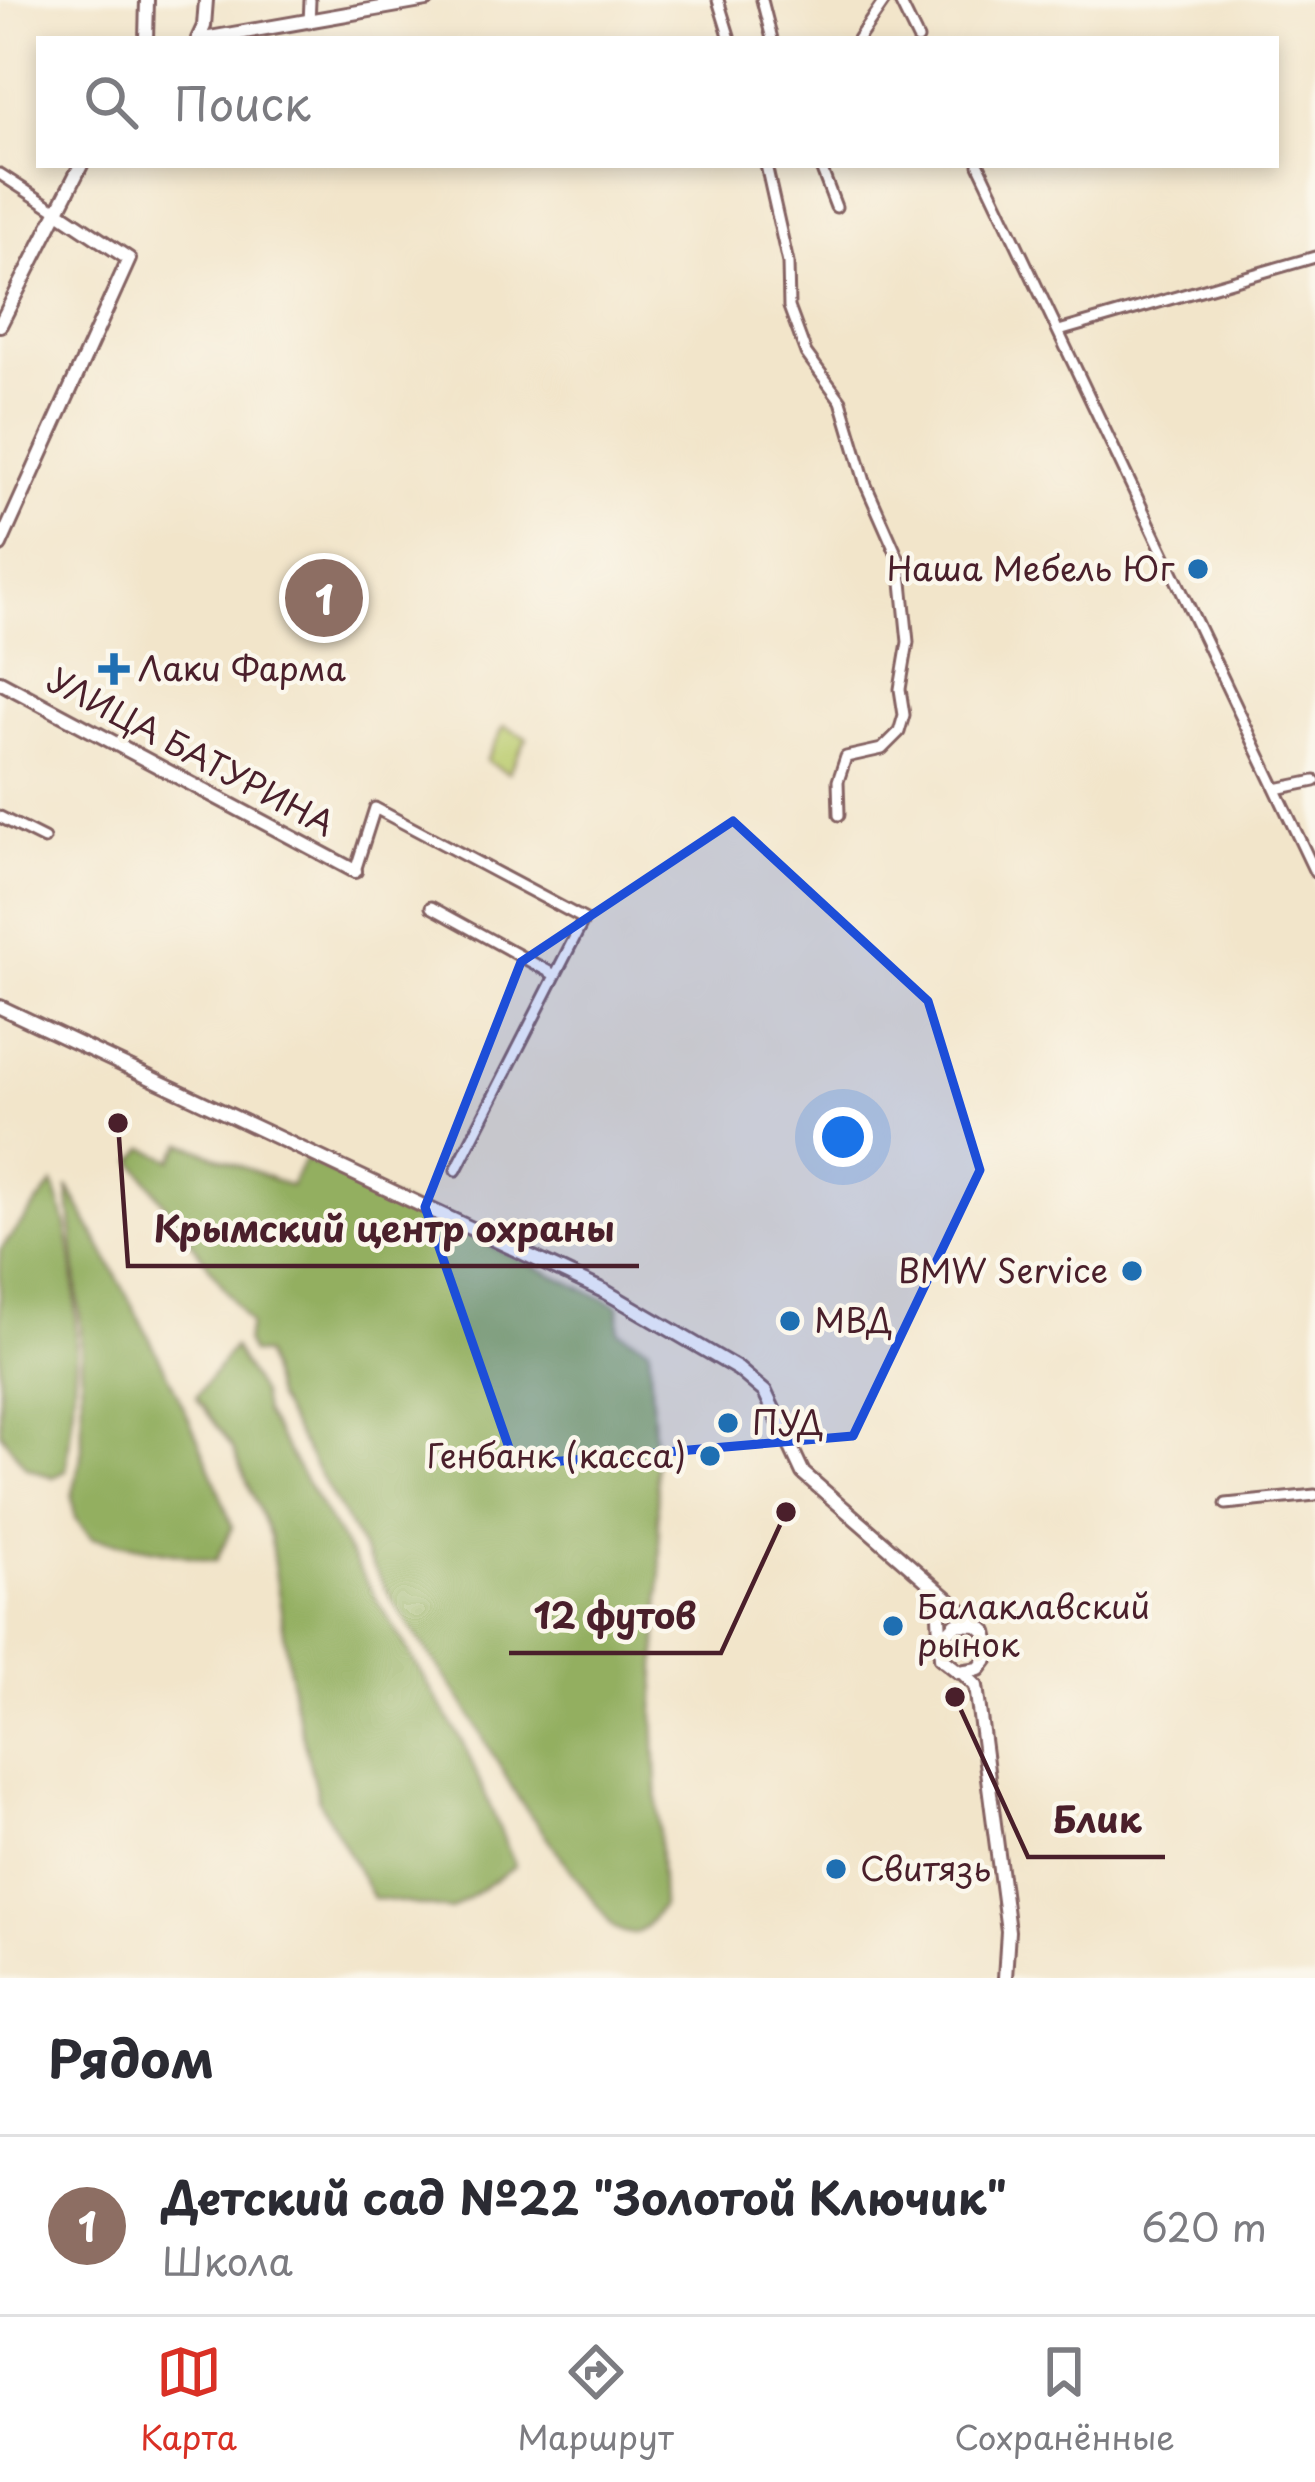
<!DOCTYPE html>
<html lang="ru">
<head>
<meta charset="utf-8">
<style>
  :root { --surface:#fff; --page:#f7f7f7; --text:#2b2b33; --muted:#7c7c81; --line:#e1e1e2; --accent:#d93025 }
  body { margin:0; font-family:"Playpen Sans",sans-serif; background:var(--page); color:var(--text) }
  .you { position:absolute; left:843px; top:1137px; width:42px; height:42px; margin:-30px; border:9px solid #fff; border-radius:50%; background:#1a73e8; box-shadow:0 0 0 18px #1a73e833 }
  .badge { display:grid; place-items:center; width:78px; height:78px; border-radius:50%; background:var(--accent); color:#fff; font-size:39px; font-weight:700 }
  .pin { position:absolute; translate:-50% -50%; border:6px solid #fff; box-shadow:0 3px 12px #0006 }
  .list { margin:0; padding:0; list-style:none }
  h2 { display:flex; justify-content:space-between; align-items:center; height:156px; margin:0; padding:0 48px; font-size:51px }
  h2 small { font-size:39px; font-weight:400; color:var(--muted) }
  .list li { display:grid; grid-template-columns:78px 1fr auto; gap:36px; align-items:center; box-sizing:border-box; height:180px; padding:0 48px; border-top:3px solid var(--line) }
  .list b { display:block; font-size:45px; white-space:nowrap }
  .list p { margin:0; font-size:39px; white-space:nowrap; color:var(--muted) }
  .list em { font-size:39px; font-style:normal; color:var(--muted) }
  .icon { flex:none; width:66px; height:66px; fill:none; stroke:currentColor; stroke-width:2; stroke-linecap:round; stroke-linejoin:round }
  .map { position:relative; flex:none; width:1315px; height:1978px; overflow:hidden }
  .search { position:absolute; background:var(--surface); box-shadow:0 6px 18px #0003; left:36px; right:36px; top:36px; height:132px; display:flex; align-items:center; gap:30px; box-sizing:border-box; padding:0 42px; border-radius:0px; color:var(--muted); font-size:45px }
  .sheet { height:336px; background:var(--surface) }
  nav { display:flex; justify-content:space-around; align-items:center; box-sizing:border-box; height:168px; border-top:3px solid var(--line); background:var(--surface); font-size:33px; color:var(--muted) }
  nav a { display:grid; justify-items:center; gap:6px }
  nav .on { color:var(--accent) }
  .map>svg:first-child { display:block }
  .green { fill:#bacb6d; stroke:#82754c; stroke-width:3 }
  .forest { fill:#93af60; stroke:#6e6746; stroke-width:3 }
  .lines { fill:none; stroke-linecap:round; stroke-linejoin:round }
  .street-casing { stroke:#856463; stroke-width:15 }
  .secondary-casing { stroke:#856463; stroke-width:18 }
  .street { stroke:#fff; stroke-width:9 }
  .secondary { stroke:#fff; stroke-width:12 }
  .marked { fill:#1d4ed8; fill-opacity:0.2; stroke:#1d4ed8; stroke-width:9; stroke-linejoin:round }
  .poi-dot { fill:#1f6fb2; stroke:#fbf7ec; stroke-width:4.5 }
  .labels { text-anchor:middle; stroke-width:9; stroke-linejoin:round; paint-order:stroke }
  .poi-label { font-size:33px; fill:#4a1f2b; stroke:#fbf7ec; text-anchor:start }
  .street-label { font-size:33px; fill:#4a1f2b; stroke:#fbf7ec }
  .leader { fill:none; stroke:#4a1f2b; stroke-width:4.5 }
  .callout-dot { fill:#4a1f2b; stroke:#fbf7ec; stroke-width:4.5 }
  .callout-label { font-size:36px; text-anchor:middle; font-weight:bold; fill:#4a1f2b; stroke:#fbf7ec; stroke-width:9; stroke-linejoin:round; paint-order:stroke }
</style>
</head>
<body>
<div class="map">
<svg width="1315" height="1978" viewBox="0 0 1315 1978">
  <rect width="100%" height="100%" fill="#fbf7ec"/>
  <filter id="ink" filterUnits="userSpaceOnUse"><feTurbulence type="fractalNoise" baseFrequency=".00833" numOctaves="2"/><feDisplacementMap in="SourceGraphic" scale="24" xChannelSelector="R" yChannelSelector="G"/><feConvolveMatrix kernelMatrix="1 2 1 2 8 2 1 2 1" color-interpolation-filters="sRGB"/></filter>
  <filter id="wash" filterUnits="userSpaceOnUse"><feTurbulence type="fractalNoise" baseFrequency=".004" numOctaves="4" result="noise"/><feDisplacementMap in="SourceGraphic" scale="48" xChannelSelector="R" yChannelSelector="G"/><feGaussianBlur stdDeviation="2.7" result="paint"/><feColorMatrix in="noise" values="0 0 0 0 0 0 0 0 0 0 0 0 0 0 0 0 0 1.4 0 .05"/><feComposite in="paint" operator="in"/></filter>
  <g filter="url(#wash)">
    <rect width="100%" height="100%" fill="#f2e5ca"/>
    <path class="green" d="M 504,726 L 527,738 L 508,773 L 486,761 Z"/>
    <path class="forest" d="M 183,1143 L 290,1186 L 305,1159 L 619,1306 L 619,1331 L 649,1347 L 661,1569 L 654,1714 L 662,1906 C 644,1927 641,1943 613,1927 L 518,1798 L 465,1706 L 395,1605 L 275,1397 L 264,1354 L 251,1353 L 245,1341 L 250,1324 L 134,1161 L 145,1148 L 172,1160 Z
      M 53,1184 C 86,1264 77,1385 66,1470 L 53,1478 L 26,1467 L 0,1432 L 0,1250 Z
      M 68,1186 C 128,1298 191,1406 232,1527 L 216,1561 L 92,1538 L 75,1518 L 72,1497 L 82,1454 L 81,1329 Z
      M 233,1347 L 261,1394 L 264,1412 L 464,1744 L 515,1866 L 451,1910 L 373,1898 L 318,1798 L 294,1702 L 270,1536 L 233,1448 L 196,1397 Z"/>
  </g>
  <g filter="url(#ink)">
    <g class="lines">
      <defs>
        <path id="street" d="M 718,0 L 730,39
          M 762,0 L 772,39
          M 899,0 L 918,39
          M 309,23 L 310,0
          M 858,39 L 885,0
          M 766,165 L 788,263 L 789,307 L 806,353 L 841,401 L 866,485 L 900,562 L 908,642 L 900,689 L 904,715 L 899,732 L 882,749 L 846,757 L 838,781 L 839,815
          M 820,165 L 836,207
          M 979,165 L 1315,872
          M 0,174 L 57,211
          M 1059,331 L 1315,257
          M 1276,789 L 1315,781
          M 0,817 L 44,839
          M 355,871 L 375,808 L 584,919 L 456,1170
          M 431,907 L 555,975
          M 1226,1504 L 1315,1495"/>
        <path id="secondary" d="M 146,39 L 147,0
          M 198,39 L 204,26 L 206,0
          M 204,39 L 427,0
          M 0,325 L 81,165
          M 0,545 L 129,259 L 57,211
          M 0,682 L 355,871
          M 0,1007 L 606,1292 L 738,1369 L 765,1392 L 803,1473 L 986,1632 L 991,1653 L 979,1669 L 959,1672 L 941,1658 L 938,1594
          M 940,1641 L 956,1624 L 977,1625
          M 963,1673 L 976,1686 L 1008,1931 L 1005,1978"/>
      </defs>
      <use href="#street" class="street-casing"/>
      <use href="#secondary" class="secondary-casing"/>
      <use href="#street" class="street"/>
      <use href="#secondary" class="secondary"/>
    </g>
  </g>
  <path class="marked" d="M 733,821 L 928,1001 L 980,1170 L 853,1436 L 515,1465 L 425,1207 L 521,962 Z"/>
  <g class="poi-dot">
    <circle cx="1198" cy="569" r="12"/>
    <path d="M108 651h12v12h12v12h-12v12h-12v-12h-12v-12h12z"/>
    <circle cx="1132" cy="1271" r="12"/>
    <circle cx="790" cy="1321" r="12"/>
    <circle cx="728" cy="1423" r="12"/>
    <circle cx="710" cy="1456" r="12"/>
    <circle cx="893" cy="1626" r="12"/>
    <circle cx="836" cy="1869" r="12"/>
  </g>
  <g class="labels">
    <g class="poi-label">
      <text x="1174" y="581" text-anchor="end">Наша Мебель Юг</text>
      <text x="138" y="681">Лаки Фарма</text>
      <text x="1108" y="1283" text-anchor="end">BMW Service</text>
      <text x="814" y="1333">МВД</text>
      <text x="752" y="1435">ПУД</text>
      <text x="686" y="1468" text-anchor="end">Генбанк (касса)</text>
      <text x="917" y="1619">Балаклавский<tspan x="917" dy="38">рынок</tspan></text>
      <text x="860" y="1881">Свитязь</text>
    </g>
    <g class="street-label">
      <text transform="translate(191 752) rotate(28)" y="12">УЛИЦА БАТУРИНА</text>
    </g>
  </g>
  <path class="leader" d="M118 1123L128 1266H639M786 1512L721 1653H509M955 1697L1028 1857H1165"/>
  <g class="callout-dot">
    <circle cx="118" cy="1123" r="12"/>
    <circle cx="786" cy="1512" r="12"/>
    <circle cx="955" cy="1697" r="12"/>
  </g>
  <g class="callout-label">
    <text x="384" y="1242">Крымский центр охраны</text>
    <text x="615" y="1629">12 футов</text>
    <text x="1097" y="1833">Блик</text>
  </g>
</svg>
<div class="you"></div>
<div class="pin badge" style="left:324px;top:598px;background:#8d6e63">1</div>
<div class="search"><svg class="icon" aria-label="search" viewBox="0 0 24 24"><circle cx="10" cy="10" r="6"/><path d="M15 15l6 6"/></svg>Поиск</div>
</div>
<section class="sheet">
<h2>Рядом<small></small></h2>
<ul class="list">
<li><span class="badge" style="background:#8d6e63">1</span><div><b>Детский сад №22 &quot;Золотой Ключик&quot;</b><p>Школа</p></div><em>620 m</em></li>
</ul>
</section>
<nav>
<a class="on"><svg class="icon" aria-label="map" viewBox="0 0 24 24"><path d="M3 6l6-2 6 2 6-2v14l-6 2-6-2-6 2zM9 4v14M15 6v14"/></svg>Карта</a>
<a><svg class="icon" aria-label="directions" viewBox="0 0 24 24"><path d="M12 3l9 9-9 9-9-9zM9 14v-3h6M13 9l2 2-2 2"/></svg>Маршрут</a>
<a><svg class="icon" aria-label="saved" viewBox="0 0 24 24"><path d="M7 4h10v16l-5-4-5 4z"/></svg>Сохранённые</a>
</nav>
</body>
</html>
